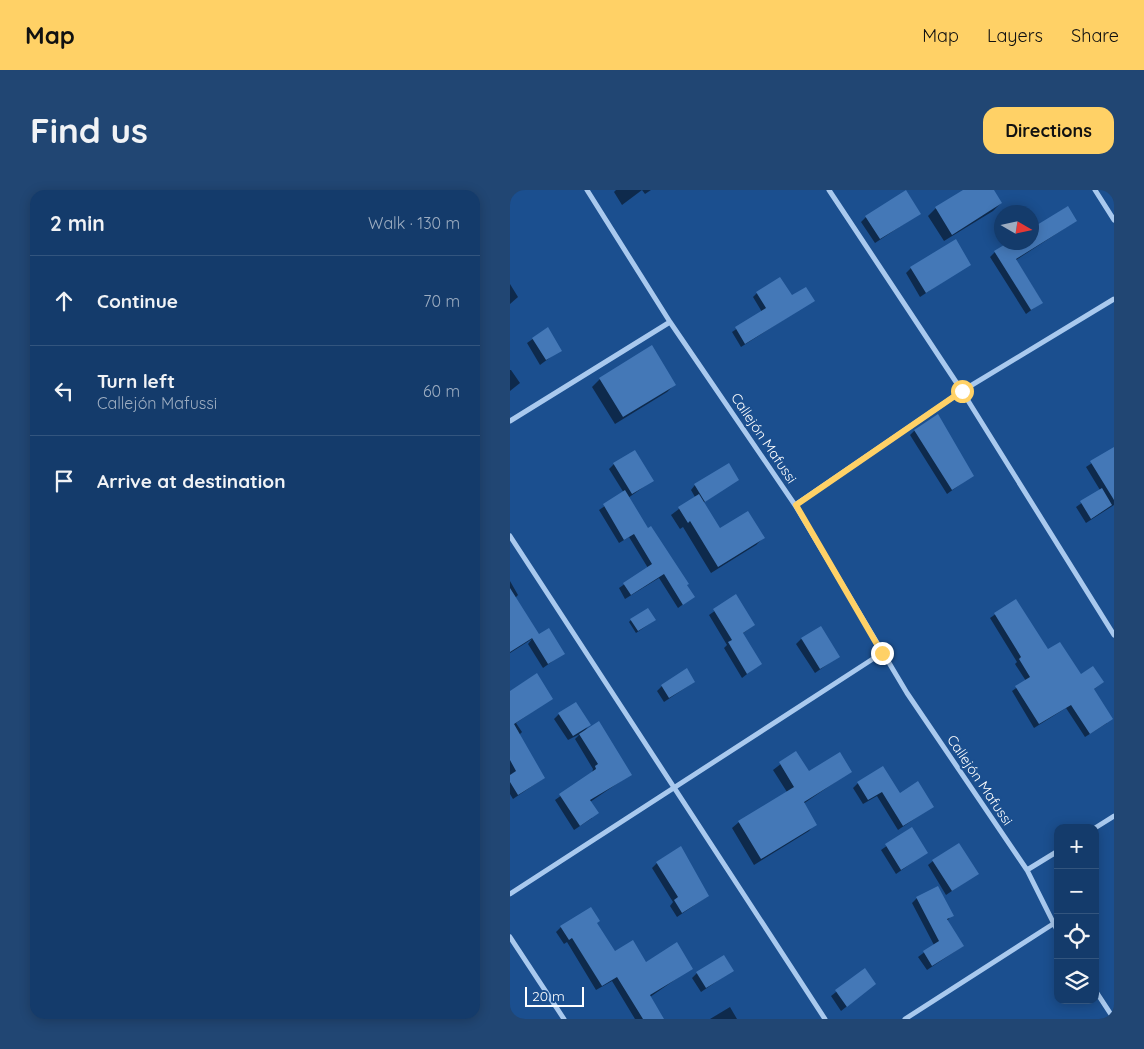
<!DOCTYPE html>
<html lang="en">
<head>
<meta charset="utf-8">
<style>
  :root { --surface:#143b6b; --page:#214673; --text:#f1f3f6; --muted:#9dadc1; --line:#33557e; --accent:#ffd166 }
  body { margin:0; font-family:Quicksand,sans-serif; background:var(--page); color:var(--text) }
  .controls { position:absolute; right:15px; bottom:15px; display:grid; overflow:hidden; border-radius:10px; box-shadow:0 2px 12px #0003 }
  .controls button { width:45px; height:45px; display:grid; place-items:center; padding:0; border:0; border-bottom:1px solid var(--line); background:var(--surface); color:var(--text); font:25px sans-serif }
  .compass { position:absolute; left:484px; top:15px; width:45px; height:45px; border-radius:50%; background:var(--surface); box-shadow:0 2px 12px #0003; rotate:99deg }
  .scale { position:absolute; left:15px; bottom:12px; width:59px; box-sizing:border-box; padding-left:5px; border:2px solid #fff; border-top:0; font-size:14px; line-height:18px; white-space:nowrap; color:#fff; -webkit-text-stroke:4px #1b4f8f; paint-order:stroke }
  .stop { position:absolute; width:15px; height:15px; margin:-11px; border:4px solid #ffd166; border-radius:50%; background:#fff }
  .stop.end { background:#ffd166; border-color:#fff; box-shadow:0 1px 5px #0008 }
  .list { margin:0; padding:0; list-style:none }
  h2 { display:flex; justify-content:space-between; align-items:center; height:65px; margin:0; padding:0 20px; font-size:21px }
  h2 small { font-size:16px; font-weight:400; color:var(--muted) }
  .list li { display:grid; grid-template-columns:32px 1fr auto; gap:15px; align-items:center; box-sizing:border-box; height:90px; padding:0 20px; border-top:1px solid var(--line) }
  .list b { display:block; font-size:19px; white-space:nowrap }
  .list p { margin:0; font-size:16px; white-space:nowrap; color:var(--muted) }
  .list em { font-size:16px; font-style:normal; color:var(--muted) }
  .icon { flex:none; width:28px; height:28px; fill:none; stroke:currentColor; stroke-width:2; stroke-linecap:round; stroke-linejoin:round }
  .map { position:relative; flex:none; width:604px; height:829px; overflow:hidden; border-radius:15px }
  header { display:flex; align-items:center; gap:30px; box-sizing:border-box; height:70px; padding:0 25px; background:var(--accent); color:#111 }
  header strong { font-size:24px }
  nav { display:flex; gap:28px; margin-inline-start:auto; font-size:18px }
  .intro { display:flex; align-items:center; justify-content:space-between; box-sizing:border-box; height:120px; padding:0 30px }
  h1 { margin:0; font-size:35px }
  .button { padding:12px 22px; border-radius:15px; background:var(--accent); color:#111; font-size:18px; font-weight:700 }
  main { display:flex; gap:30px; padding:0 30px }
  aside { flex:1; background:var(--surface); border-radius:15px; box-shadow:0 2px 12px #0003 }
  .map>svg:first-child { display:block }
  .shadow { fill:#0007 }
  .building { fill:#4478b7 }
  .lines { fill:none; stroke-linecap:round; stroke-linejoin:round }
  .street { stroke:#a9c9ee; stroke-width:5 }
  .route { stroke:#ffd166; stroke-width:6 }
  .labels { text-anchor:middle; stroke-width:4.5; stroke-linejoin:round; paint-order:stroke }
  .street-label { font-size:14px; fill:#fff; stroke:#1b4f8f }
</style>
</head>
<body>
<header>
<strong>Map</strong>
<nav><a>Map</a><a>Layers</a><a>Share</a></nav>
</header>
<div class="intro"><h1>Find us</h1><a class="button">Directions</a></div>
<main>
<aside>
<h2>2 min<small>Walk · 130 m</small></h2>
<ul class="list">
<li><svg class="icon" aria-label="ahead" viewBox="0 0 24 24"><path d="M12 20V5M6 11l6-6 6 6"/></svg><div><b>Continue</b></div><em>70 m</em></li>
<li><svg class="icon" aria-label="left" viewBox="0 0 24 24"><path d="M17 20v-9H6M10 6l-5 5 5 5"/></svg><div><b>Turn left</b><p>Callejón Mafussi</p></div><em>60 m</em></li>
<li><svg class="icon" aria-label="arrive" viewBox="0 0 24 24"><path d="M6 21V4h12l-3 4 3 4H6"/></svg><div><b>Arrive at destination</b></div></li>
</ul>
</aside>
<div class="map">
<svg width="604" height="829" viewBox="0 0 604 829">
  <rect width="100%" height="100%" fill="#1b4f8f"/>
  <path class="shadow" d="M 106,0 L 141,0 L 135,4 L 132,0 L 112,15 L 104,2 Z
    M 455,0 L 483,0 L 491,13 L 483,21 L 434,51 L 418,26 L 426,18 Z
    M 557,17 L 566,31 L 506,70 L 532,112 L 516,124 L 480,67 L 485,62 L 522,52 L 522,40 Z
    M 409,24 L 365,53 L 351,32 L 356,27 Z
    M 460,74 L 410,107 L 396,83 L 401,78 Z
    M 0,94 L 8,107 L 0,114 Z
    M 247,103 L 281,107 L 303,111 L 231,157 L 222,142 L 252,122 L 243,107 Z
    M 37,139 L 50,160 L 30,175 L 17,153 Z
    M 1,180 L 10,193 L 0,201 L 0,180 Z
    M 90,189 L 164,195 L 157,202 L 105,234 L 82,197 Z
    M 405,240 L 462,286 L 437,304 L 400,245 Z
    M 603,259 L 604,315 L 576,333 L 566,317 L 590,300 L 576,277 Z
    M 104,274 L 142,291 L 118,308 L 138,339 L 170,382 L 183,407 L 168,418 L 149,388 L 115,409 L 109,398 L 138,378 L 119,347 L 109,353 L 89,320 L 114,303 L 99,279 Z
    M 227,290 L 193,313 L 210,340 L 253,348 L 246,355 L 201,383 L 173,337 L 170,339 L 161,325 L 185,307 L 181,300 L 185,295 Z
    M 0,391 L 8,405 L 5,408 L 28,446 L 54,463 L 33,478 L 18,454 L 22,449 L 0,463 Z
    M 226,406 L 244,435 L 232,444 L 250,474 L 232,488 L 214,458 L 217,455 L 199,425 Z
    M 506,410 L 537,461 L 570,486 L 593,492 L 583,500 L 597,533 L 575,547 L 556,518 L 524,538 L 502,501 L 516,491 L 505,474 L 507,472 L 480,428 Z
    M 121,430 L 142,432 L 126,443 L 119,432 Z
    M 291,449 L 328,467 L 305,483 L 286,454 Z
    M 184,492 L 154,512 L 147,501 L 152,496 Z
    M 0,502 L 41,509 L 6,533 L 12,542 L 9,545 L 34,588 L 3,609 L 0,604 Z
    M 49,524 L 79,535 L 74,542 L 120,585 L 80,612 L 82,628 L 64,640 L 45,610 L 82,583 L 83,579 L 65,549 L 70,544 L 58,550 L 44,529 Z
    M 285,563 L 298,583 L 340,582 L 293,614 L 305,634 L 299,641 L 244,675 L 222,638 L 229,632 L 277,602 L 263,580 Z
    M 348,593 L 390,605 L 422,617 L 388,640 L 367,606 L 353,614 L 343,598 Z
    M 401,639 L 416,663 L 386,684 L 371,660 Z
    M 423,671 L 467,684 L 436,705 L 418,675 Z
    M 147,673 L 198,706 L 167,727 L 160,716 L 163,712 L 142,678 Z
    M 407,708 L 442,725 L 437,731 L 453,756 L 417,780 L 408,767 L 424,755 L 402,713 Z
    M 86,733 L 104,763 L 135,774 L 182,778 L 140,807 L 153,829 L 125,829 L 102,791 L 86,800 L 57,752 L 54,754 L 46,742 L 51,737 Z
    M 354,780 L 365,794 L 331,821 L 321,806 Z
    M 222,781 L 191,802 L 182,788 L 187,783 Z
    M 220,817 L 227,829 L 200,829 Z"/>
  <path class="building" d="M 396,0 L 411,24 L 370,49 L 355,26 Z
    M 453,0 L 484,0 L 492,13 L 442,45 L 425,17 Z
    M 558,16 L 567,31 L 506,69 L 533,113 L 521,120 L 484,61 L 499,52 L 522,52 L 522,38 Z
    M 446,49 L 461,75 L 416,103 L 400,77 Z
    M 270,87 L 282,105 L 296,97 L 305,111 L 235,154 L 225,137 L 256,118 L 246,102 Z
    M 38,137 L 52,161 L 36,170 L 22,148 Z
    M 142,155 L 166,195 L 113,227 L 89,188 Z
    M 428,224 L 464,286 L 442,300 L 404,240 Z
    M 604,257 L 604,310 L 580,271 Z
    M 125,260 L 144,291 L 122,304 L 103,273 Z
    M 219,273 L 229,290 L 195,312 L 184,294 Z
    M 592,298 L 602,315 L 581,329 L 570,311 Z
    M 115,300 L 138,338 L 141,336 L 179,394 L 177,395 L 185,407 L 173,415 L 154,384 L 121,405 L 113,393 L 142,374 L 124,344 L 114,350 L 93,314 Z
    M 189,304 L 210,338 L 238,321 L 255,348 L 208,377 L 180,331 L 178,333 L 168,317 Z
    M 0,398 L 29,444 L 39,438 L 55,464 L 38,474 L 22,448 L 27,445 L 0,462 Z
    M 226,404 L 245,435 L 233,443 L 252,474 L 237,484 L 218,452 L 222,450 L 203,419 Z
    M 506,409 L 538,459 L 550,452 L 571,484 L 583,476 L 594,492 L 584,499 L 603,529 L 580,544 L 561,515 L 529,534 L 505,496 L 520,487 L 509,469 L 511,467 L 484,423 Z
    M 138,418 L 146,430 L 128,441 L 120,429 Z
    M 311,436 L 330,467 L 310,479 L 291,448 Z
    M 177,478 L 185,492 L 159,508 L 151,495 Z
    M 27,483 L 43,509 L 4,534 L 35,588 L 8,605 L 0,592 L 0,585 L 6,581 L 0,570 L 0,501 Z
    M 66,512 L 81,535 L 63,546 L 48,523 Z
    M 89,531 L 122,585 L 80,610 L 89,623 L 70,636 L 49,604 L 86,579 L 85,576 L 88,574 L 69,544 Z
    M 286,561 L 299,581 L 330,562 L 342,582 L 294,612 L 307,635 L 251,669 L 228,631 L 284,597 L 269,572 Z
    M 373,576 L 390,603 L 408,591 L 424,617 L 393,636 L 372,602 L 358,610 L 347,592 Z
    M 402,637 L 418,663 L 391,680 L 375,654 Z
    M 449,653 L 469,684 L 442,701 L 422,670 Z
    M 171,656 L 199,706 L 172,723 L 164,710 L 168,707 L 146,672 Z
    M 428,696 L 444,726 L 437,729 L 454,756 L 422,776 L 413,761 L 429,751 L 406,707 Z
    M 81,717 L 90,731 L 87,733 L 105,761 L 123,750 L 136,772 L 167,752 L 183,779 L 140,805 L 154,829 L 133,829 L 107,787 L 92,796 L 62,748 L 59,750 L 50,736 Z
    M 214,765 L 224,781 L 196,798 L 186,782 Z
    M 355,778 L 366,794 L 337,817 L 325,800 Z"/>
  <g class="lines">
    <path class="street" d="M 77,0 L 160,132 L 285,315 L 397,503 L 517,680 L 548,742
      M 319,0 L 452,201 L 604,445
      M 585,0 L 604,30
      M 0,231 L 160,132
      M 285,315 L 452,201 L 604,109
      M 0,346 L 315,829
      M 585,638 L 604,626
      M 517,680 L 548,661
      M 0,704 L 372,463
      M 0,747 L 54,829
      M 585,800 L 604,829
      M 395,829 L 543,734"/>
  </g>
  <g class="lines">
    <path class="route" d="M 372,463 L 286,315 L 452,201"/>
  </g>
  <g class="labels">
    <g class="street-label">
      <text transform="translate(254 248) rotate(56)" y="5">Callejón Mafussi</text>
      <text transform="translate(470 590) rotate(56)" y="5">Callejón Mafussi</text>
    </g>
  </g>
</svg>
<div class="controls">
<button>+</button>
<button>−</button>
<button><svg class="icon" aria-label="locate" viewBox="0 0 24 24"><circle cx="12" cy="12" r="6"/><path d="M12 2v4M12 18v4M2 12h4M18 12h4"/></svg></button>
<button><svg class="icon" aria-label="layers" viewBox="0 0 24 24"><path d="M12 4l9 5-9 5-9-5zM3 14l9 5 9-5"/></svg></button>
</div>
<svg class="compass" viewBox="-18 -18 36 36"><path d="M0-13l5 13h-10z" fill="#e53935"/><path d="M0 13l5-13h-10z" fill="#9dadc1"/></svg>
<div class="scale">20 m</div>
<div class="stop" style="left:452px;top:201px"></div>
<div class="stop end" style="left:372px;top:463px"></div>
</div>
</main>
</body>
</html>
